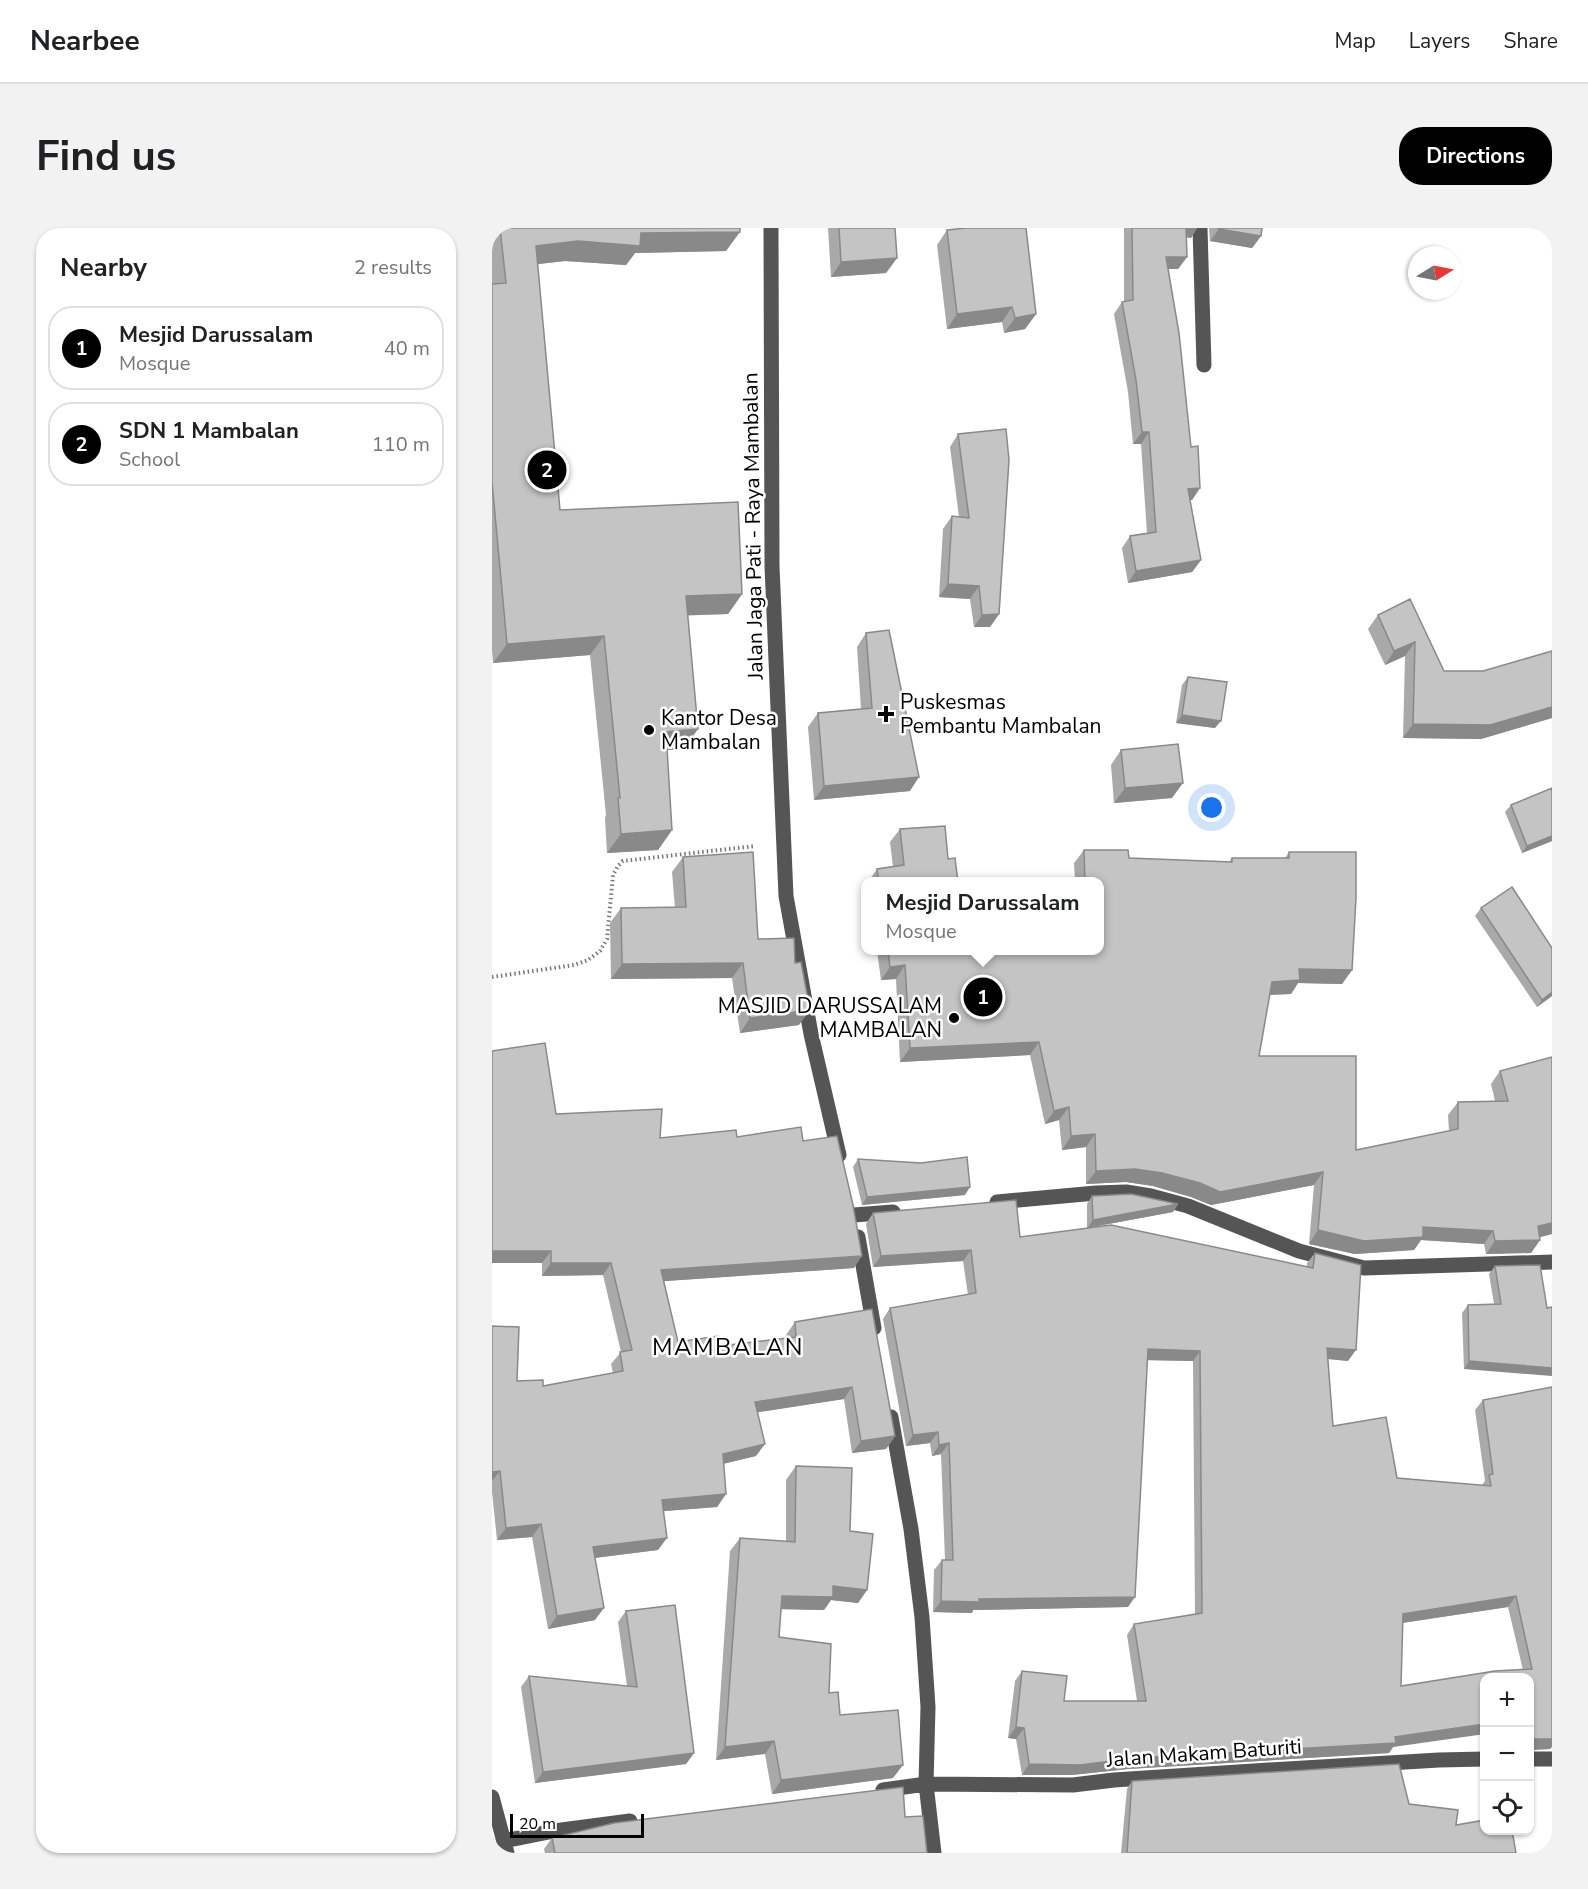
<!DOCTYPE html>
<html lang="en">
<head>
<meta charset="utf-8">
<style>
  :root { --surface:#fff; --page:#f2f2f2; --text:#202124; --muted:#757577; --line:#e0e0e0; --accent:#000 }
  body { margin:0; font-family:"Nunito Sans",sans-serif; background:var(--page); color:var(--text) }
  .controls { position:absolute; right:18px; bottom:18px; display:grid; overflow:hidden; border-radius:12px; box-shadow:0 2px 4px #0004 }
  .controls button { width:54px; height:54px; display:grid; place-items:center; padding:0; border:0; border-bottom:2px solid var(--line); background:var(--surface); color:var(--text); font:30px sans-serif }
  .compass { position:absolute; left:916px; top:18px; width:54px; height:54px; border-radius:50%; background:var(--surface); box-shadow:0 2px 4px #0004; rotate:80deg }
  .scale { position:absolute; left:18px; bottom:15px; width:134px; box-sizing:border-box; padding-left:6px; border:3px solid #000; border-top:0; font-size:16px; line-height:21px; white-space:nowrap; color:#000; -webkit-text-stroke:4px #fff; paint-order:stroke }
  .you { position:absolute; left:720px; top:580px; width:21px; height:21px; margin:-15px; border:4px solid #fff; border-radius:50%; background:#1a73e8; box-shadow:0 0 0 9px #1a73e833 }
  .badge { display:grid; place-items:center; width:39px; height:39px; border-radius:50%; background:var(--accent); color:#fff; font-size:20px; font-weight:700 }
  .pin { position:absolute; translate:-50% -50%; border:3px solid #fff; box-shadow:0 2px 6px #0006 }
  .popup { position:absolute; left:369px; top:649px; width:243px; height:78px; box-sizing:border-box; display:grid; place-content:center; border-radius:12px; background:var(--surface); filter:drop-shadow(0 2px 4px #0005); font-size:20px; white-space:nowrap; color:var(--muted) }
  .popup b { font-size:22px; color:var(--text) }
  .popup::after { content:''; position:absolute; left:50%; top:100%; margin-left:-12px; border:12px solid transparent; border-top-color:var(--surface) }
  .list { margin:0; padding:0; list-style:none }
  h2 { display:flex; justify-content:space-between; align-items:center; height:78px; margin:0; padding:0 24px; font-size:26px }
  h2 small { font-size:20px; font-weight:400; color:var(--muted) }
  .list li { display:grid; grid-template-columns:39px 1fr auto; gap:18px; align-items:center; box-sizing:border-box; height:84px; margin:0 12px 12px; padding:0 12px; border:2px solid var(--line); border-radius:24px }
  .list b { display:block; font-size:22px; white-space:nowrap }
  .list p { margin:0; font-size:20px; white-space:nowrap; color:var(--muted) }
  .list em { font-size:20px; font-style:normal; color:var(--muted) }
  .icon { flex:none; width:33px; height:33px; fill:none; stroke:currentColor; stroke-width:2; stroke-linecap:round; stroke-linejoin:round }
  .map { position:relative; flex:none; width:1060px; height:1625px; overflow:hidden; border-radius:24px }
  header { display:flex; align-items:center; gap:36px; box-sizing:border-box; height:84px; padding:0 30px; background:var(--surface); border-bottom:2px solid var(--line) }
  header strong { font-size:28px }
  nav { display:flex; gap:33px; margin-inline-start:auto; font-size:21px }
  .intro { display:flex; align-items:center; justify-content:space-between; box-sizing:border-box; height:144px; padding:0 36px }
  h1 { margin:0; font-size:42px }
  .button { padding:15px 27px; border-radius:24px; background:var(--accent); color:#fff; font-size:21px; font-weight:700 }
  main { display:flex; gap:36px; padding:0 36px }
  aside { flex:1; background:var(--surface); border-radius:24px; box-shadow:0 2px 4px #0004 }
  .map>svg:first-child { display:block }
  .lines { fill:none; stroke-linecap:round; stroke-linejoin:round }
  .path { stroke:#777; stroke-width:4; stroke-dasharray:1.5 3; stroke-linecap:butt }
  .minor { stroke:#555; stroke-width:15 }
  .wall { fill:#a9a9a9; fill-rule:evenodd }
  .shaded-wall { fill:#898989 }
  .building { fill:#c4c4c4; stroke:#898989; stroke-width:1.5; fill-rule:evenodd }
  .poi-dot { fill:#000; stroke:#fff; stroke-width:2 }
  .labels { text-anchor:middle; stroke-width:5; stroke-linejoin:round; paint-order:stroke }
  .street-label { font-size:21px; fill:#000; stroke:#fff }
  .poi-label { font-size:21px; fill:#000; stroke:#fff; text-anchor:start }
  .quarter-label { font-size:24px; letter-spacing:1.5px; fill:#000; stroke:#fff }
</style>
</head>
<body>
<header>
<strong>Nearbee</strong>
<nav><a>Map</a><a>Layers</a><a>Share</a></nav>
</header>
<div class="intro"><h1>Find us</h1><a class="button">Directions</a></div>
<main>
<aside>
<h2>Nearby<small>2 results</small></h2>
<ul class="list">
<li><span class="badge">1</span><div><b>Mesjid Darussalam</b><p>Mosque</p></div><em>40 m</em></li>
<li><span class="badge">2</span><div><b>SDN 1 Mambalan</b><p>School</p></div><em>110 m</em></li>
</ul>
</aside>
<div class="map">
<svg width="1060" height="1625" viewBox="0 0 1060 1625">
  <rect width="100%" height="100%" fill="#fff"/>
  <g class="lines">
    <path class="path" d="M 0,749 L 82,737 L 96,732 L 108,723 L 115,711 L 121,647 L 126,638 L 131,633 L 263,618"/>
    <path class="minor" d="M 279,0 L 280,338 L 294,668 L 319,806 L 347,927
      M 708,0 L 712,137
      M 505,974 L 604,965 L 634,964 L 659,968 L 696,978 L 807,1023 L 872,1040 L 1060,1034
      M 362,987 L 401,984
      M 366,1009 L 382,1100
      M 399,1189 L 419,1301 L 430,1389 L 436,1479 L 434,1556 L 442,1625
      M 1038,1531 L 1060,1531
      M 391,1562 L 434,1556 L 581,1557 L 622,1552 L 777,1542 L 947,1532 L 993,1531
      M 0,1569 L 15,1625
      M 12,1613 L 62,1603 L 138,1593"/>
  </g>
  <path class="wall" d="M 0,0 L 248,0 L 234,23 L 143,25 L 134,37 L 73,33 L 45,36 L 68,282 L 250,366 L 236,386 L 196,387 L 192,521 L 175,522 L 180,602 L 166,622 L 115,625 L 113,590 L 114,587 L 98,427 L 1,435 L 0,423 Z
    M 336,0 L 403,0 L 405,30 L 394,45 L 339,49 Z
    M 632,0 L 705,0 L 699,10 L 695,9 L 695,29 L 686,41 L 676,41 L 699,219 L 708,260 L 700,272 L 698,272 L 709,332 L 700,344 L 636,355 L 630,320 L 638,308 L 655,305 L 649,216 L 641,216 L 636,164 L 622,86 L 630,74 L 632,74 Z
    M 717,0 L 770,0 L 769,8 L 760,20 L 718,13 Z
    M 455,2 L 544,86 L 533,101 L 512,105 L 510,94 L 455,101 L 445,17 Z
    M 466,206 L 507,386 L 498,399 L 482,399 L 478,371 L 447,369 L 451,301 L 460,288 L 467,289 L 458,219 Z
    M 918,371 L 952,443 L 991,443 L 1060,423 L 1060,490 L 989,511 L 911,510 L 913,428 L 893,437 L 876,401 L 886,387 Z
    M 374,405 L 418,563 L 322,572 L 316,499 L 326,485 L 369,481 L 365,419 Z
    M 696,449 L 723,500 L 684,495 L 690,457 Z
    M 629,522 L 680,570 L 622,575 L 619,537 Z
    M 1060,560 L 1060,613 L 1030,625 L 1013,584 L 1019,577 Z
    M 408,601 L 456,631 L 466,654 L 376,654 L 385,641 L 401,639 L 398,614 Z
    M 592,622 L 637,630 L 737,634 L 740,630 L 793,630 L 797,624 L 860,742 L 850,756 L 806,755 L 799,766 L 777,767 L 767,828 L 864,922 L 957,903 L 956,887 L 966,874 L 1003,873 L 999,856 L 1008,843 L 1060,1006 L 1048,1009 L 1048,1012 L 1039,1025 L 994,1026 L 992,1016 L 929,1012 L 922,1022 L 863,1026 L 817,1016 L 822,957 L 719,977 L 699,969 L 661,958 L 634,954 L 594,956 L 594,919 L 570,922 L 567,892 L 553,896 L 538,827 L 408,834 L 404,751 L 389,752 L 385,723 L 608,723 L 608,654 L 583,654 L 582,635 Z
    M 191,629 L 266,711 L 303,735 L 307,797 L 248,805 L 240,750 L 119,751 L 118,695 L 129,680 L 183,680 L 180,644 Z
    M 989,680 L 1060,720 L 1060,768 L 1045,779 L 983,688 Z
    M 0,823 L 64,886 L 168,910 L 245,909 L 311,913 L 362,1040 L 172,1053 L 186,1114 L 228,1118 L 295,1110 L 294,1107 L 303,1094 L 380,1081 L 403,1208 L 394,1221 L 360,1225 L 352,1171 L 265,1184 L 264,1228 L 231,1236 L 234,1266 L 225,1279 L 171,1283 L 166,1322 L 103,1330 L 103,1392 L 56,1401 L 40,1309 L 5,1312 L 0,1264 L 0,1098 L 25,1153 L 51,1158 L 121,1145 L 119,1136 L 129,1124 L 111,1047 L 50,1048 L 50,1035 L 0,1035 Z
    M 366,931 L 473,967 L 370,977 L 361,939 Z
    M 600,968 L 686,976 L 681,984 L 600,999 L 815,1039 L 815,1035 L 823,1025 L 856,1133 L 836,1131 L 841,1198 L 905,1250 L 990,1257 L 993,1253 L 983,1182 L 991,1172 L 1058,1521 L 1038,1522 L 1038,1449 L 901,1519 L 897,1525 L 636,1541 L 580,1547 L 530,1547 L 524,1511 L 516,1510 L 523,1453 L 530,1443 L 572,1473 L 645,1473 L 635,1407 L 642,1396 L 703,1387 L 701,1133 L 655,1132 L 636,1379 L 481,1382 L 480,1385 L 441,1384 L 442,1342 L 450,1332 L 453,1332 L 449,1226 L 440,1228 L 438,1215 L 414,1218 L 391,1091 L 398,1080 L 476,1067 L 471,1033 L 381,1039 L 374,996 L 381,985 L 528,1009 L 595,1000 L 595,976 ZM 1016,1379 L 1031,1442 L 909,1458 L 910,1395 Z
    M 1003,1038 L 1055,1080 L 972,1141 L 970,1085 L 976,1077 L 1002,1076 L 997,1046 Z
    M 304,1238 L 358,1303 L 375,1362 L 366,1375 L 339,1372 L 332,1382 L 289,1381 L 287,1409 L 337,1465 L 348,1487 L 401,1550 L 280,1566 L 273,1526 L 224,1532 L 238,1323 L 248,1310 L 294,1314 L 294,1252 Z
    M 134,1383 L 202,1525 L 194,1536 L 43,1555 L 29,1459 L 37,1448 L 135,1458 L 126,1394 Z
    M 640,1553 L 917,1576 L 964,1597 L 1024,1625 L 629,1625 L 635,1561 Z
    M 413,1589 L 435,1625 L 53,1625 L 52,1621 L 60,1610 Z"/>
  <path class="shaded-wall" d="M 691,0 L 705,0 L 699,10 L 686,8 Z
    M 727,1 L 769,8 L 760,20 L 718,13 Z
    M 248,4 L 234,23 L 143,25 L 134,37 L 73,33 L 30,38 L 44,18 L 149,5 Z
    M 674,29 L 695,29 L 686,41 L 666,41 Z
    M 405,30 L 394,45 L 339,49 L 349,34 Z
    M 520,79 L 510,94 L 455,101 L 465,86 Z
    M 544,86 L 533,101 L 512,105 L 523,90 Z
    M 650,204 L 657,204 L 649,216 L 641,216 Z
    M 708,260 L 700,272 L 688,273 L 696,261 Z
    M 709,332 L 700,344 L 636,355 L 644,343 Z
    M 456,356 L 487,358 L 478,371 L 447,369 Z
    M 250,366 L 236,386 L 181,388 L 194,368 Z
    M 507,386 L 498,399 L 482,399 L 490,387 Z
    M 112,408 L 98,427 L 1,435 L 15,416 Z
    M 923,414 L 913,428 L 893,437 L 902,423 Z
    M 1060,479 L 1060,490 L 989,511 L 911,510 L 921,496 Z
    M 690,487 L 729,493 L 723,500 L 684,495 Z
    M 206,501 L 192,521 L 161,523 L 174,504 Z
    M 427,549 L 418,563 L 322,572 L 332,558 Z
    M 691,555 L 680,570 L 622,575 L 633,560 Z
    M 180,602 L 166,622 L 115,625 L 129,606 Z
    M 1060,608 L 1060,613 L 1030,625 L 1035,618 Z
    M 251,735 L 240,750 L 119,751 L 130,736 Z
    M 413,737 L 404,751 L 389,752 L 398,739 Z
    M 807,741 L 860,742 L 850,756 L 806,755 L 799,766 L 770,767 L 780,754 Z
    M 1060,764 L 1060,768 L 1045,779 L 1050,772 Z
    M 318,782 L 307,797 L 248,805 L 258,790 Z
    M 547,814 L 538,827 L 408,834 L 418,820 Z
    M 577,879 L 567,892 L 553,896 L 562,883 Z
    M 603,906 L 594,919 L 570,922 L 579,908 Z
    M 643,941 L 831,944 L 822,957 L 719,977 L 699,969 L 661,958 L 634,954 L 594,956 L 604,943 Z
    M 478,959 L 473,967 L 370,977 L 375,969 Z
    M 686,976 L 681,984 L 595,1000 L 601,992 Z
    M 1060,995 L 1060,1006 L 1037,1012 L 1046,998 Z
    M 931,999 L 1001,1003 L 992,1016 L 929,1012 L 922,1022 L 863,1026 L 817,1016 L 826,1002 Z
    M 1048,1012 L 1039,1025 L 994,1026 L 1003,1013 Z
    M 479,1022 L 471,1033 L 381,1039 L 389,1028 Z
    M 0,1023 L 59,1023 L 50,1035 L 0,1035 Z
    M 370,1028 L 362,1040 L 161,1054 L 169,1042 Z
    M 59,1035 L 119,1035 L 111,1047 L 50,1048 Z
    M 835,1120 L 864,1122 L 856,1133 L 827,1130 Z
    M 656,1121 L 708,1123 L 701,1133 L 648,1132 Z
    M 977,1133 L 1060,1140 L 1060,1148 L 972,1141 Z
    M 360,1159 L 352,1171 L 255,1186 L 263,1174 Z
    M 446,1204 L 438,1215 L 414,1218 L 421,1207 Z
    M 403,1208 L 394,1221 L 360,1225 L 369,1213 Z
    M 457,1215 L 449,1226 L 440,1228 L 447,1217 Z
    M 273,1216 L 264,1228 L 222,1238 L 231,1226 Z
    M 8,1243 L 0,1253 L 0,1244 Z
    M 234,1266 L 225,1279 L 161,1284 L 170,1272 Z
    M 49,1296 L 40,1309 L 5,1312 L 14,1300 Z
    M 175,1310 L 166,1322 L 93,1331 L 101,1319 Z
    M 341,1358 L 375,1362 L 366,1375 L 339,1372 L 332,1382 L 280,1381 L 290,1368 Z
    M 1024,1368 L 1016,1379 L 903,1396 L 911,1386 Z
    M 643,1369 L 636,1379 L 481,1382 L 480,1385 L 441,1384 L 449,1373 L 487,1371 Z
    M 112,1380 L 103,1392 L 56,1401 L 65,1388 Z
    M 993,1496 L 993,1506 L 901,1519 L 897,1525 L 636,1541 L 580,1547 L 530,1547 L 537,1536 L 644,1530 L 903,1509 Z
    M 524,1499 L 532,1500 L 524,1511 L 516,1510 Z
    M 1038,1511 L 1060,1511 L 1060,1519 L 1058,1521 L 1038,1522 Z
    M 282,1513 L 273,1526 L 224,1532 L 233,1519 Z
    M 202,1525 L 194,1536 L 43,1555 L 51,1544 Z
    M 411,1537 L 401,1550 L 280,1566 L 289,1552 Z"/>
  <path class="building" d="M 8,0 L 248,0 L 248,4 L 149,5 L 148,18 L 86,13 L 44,18 L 68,282 L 246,274 L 250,366 L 194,368 L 206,501 L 174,504 L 180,602 L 129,606 L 126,570 L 128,570 L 112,408 L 15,416 L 0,254 L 0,56 L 14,55 Z
    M 347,0 L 403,0 L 405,30 L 349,34 Z
    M 474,0 L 534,0 L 544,86 L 523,90 L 520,79 L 465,86 L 455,2 Z
    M 640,0 L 694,0 L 695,29 L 674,29 L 687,105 L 699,219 L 706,218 L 708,260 L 696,261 L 709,332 L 644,343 L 638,308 L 664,304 L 657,204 L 650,204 L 644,152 L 630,74 L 641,72 Z
    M 726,0 L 770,0 L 769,8 L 727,1 Z
    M 514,201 L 517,232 L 507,386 L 490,387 L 487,358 L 456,356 L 460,288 L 477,290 L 466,206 Z
    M 918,371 L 952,443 L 991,443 L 1060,423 L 1060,479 L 998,497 L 921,496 L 923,414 L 902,423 L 886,387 Z
    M 397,402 L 427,549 L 332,558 L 326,485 L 380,480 L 374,405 Z
    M 696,449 L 735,454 L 729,493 L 690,487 Z
    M 686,516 L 691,555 L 633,560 L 629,522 Z
    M 1060,560 L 1060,608 L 1035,618 L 1019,577 Z
    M 453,598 L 456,631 L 463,630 L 466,654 L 387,654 L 385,641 L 412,637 L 408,601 Z
    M 592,622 L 636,622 L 637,630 L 740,634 L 740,630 L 797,630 L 797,624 L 864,624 L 864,670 L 860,742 L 807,741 L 808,752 L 780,754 L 767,828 L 864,828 L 864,922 L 966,901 L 966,874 L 1016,873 L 1008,843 L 1060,829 L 1060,995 L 1046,998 L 1048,1012 L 1003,1013 L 1001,1003 L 931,999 L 931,1009 L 872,1013 L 826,1002 L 831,944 L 728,964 L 708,955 L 670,945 L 643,941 L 604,943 L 603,906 L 579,908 L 577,879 L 562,883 L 547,814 L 418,820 L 413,737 L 398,739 L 396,723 L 608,723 L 608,654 L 593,654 Z
    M 261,624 L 266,711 L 302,710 L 303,735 L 309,734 L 318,782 L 258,790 L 251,735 L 130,736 L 129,680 L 194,679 L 191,629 Z
    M 1020,659 L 1060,720 L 1060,764 L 1050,772 L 989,680 Z
    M 53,815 L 64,886 L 170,881 L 168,910 L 244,902 L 245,909 L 309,899 L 311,913 L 345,908 L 361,977 L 370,1028 L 169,1042 L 186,1114 L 226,1108 L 228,1118 L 304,1109 L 303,1094 L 380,1081 L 403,1208 L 369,1213 L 360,1159 L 263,1174 L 273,1216 L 231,1226 L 234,1266 L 170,1272 L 175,1310 L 101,1319 L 112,1380 L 65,1388 L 49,1296 L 14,1300 L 8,1243 L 0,1244 L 0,1098 L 27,1099 L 25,1153 L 51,1152 L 51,1158 L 131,1143 L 128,1124 L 140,1122 L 119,1035 L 59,1035 L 59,1023 L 0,1023 L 0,823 Z
    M 475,929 L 478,959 L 375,969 L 366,931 L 429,935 Z
    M 639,966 L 686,976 L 601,992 L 600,968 Z
    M 524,972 L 528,1009 L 619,997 L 821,1040 L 823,1025 L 869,1037 L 864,1122 L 835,1120 L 841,1198 L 894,1189 L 905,1250 L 999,1258 L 997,1247 L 1001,1246 L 991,1172 L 1060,1159 L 1060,1511 L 1038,1511 L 1038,1449 L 993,1449 L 993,1496 L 903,1509 L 904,1515 L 644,1530 L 588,1537 L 537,1536 L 532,1500 L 524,1499 L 530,1443 L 575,1448 L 572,1473 L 654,1473 L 642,1396 L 710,1385 L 708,1123 L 656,1121 L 643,1369 L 487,1371 L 487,1374 L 449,1373 L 450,1332 L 461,1332 L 457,1215 L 447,1217 L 446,1204 L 421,1207 L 398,1080 L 484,1065 L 479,1022 L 389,1028 L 381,985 ZM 1024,1368 L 1040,1441 L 1003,1443 L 909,1458 L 911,1386 Z
    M 1048,1037 L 1055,1080 L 1060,1079 L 1060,1140 L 977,1133 L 976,1077 L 1009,1076 L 1003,1038 Z
    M 304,1238 L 360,1240 L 358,1303 L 381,1306 L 375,1362 L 341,1358 L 341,1369 L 290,1368 L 287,1409 L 339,1416 L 337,1465 L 346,1464 L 348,1487 L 406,1482 L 411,1537 L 289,1552 L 282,1513 L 233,1519 L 248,1310 L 303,1314 Z
    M 183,1377 L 202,1525 L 51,1544 L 37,1448 L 145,1459 L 134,1383 Z
    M 907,1536 L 917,1576 L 966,1582 L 964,1597 L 993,1592 L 993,1602 L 1020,1602 L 1024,1625 L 635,1625 L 640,1553 Z
    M 411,1559 L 413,1589 L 431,1588 L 435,1625 L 63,1625 L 60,1610 L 122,1595 Z"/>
  <g class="poi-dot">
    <path d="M391 477h6v6h6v6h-6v6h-6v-6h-6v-6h6z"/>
    <circle cx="157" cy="502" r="6"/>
    <circle cx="462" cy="790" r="6"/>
  </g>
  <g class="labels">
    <g class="street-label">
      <text transform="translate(261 298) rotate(-91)" y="7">Jalan Jaga Pati - Raya Mambalan</text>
      <text transform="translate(712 1525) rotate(-4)" y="7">Jalan Makam Baturiti</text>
    </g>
    <g class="poi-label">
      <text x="408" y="481">Puskesmas<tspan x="408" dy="24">Pembantu Mambalan</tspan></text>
      <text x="169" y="497">Kantor Desa<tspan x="169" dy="24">Mambalan</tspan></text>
      <text x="450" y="785" text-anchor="end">MASJID DARUSSALAM<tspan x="450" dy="24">MAMBALAN</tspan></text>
    </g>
    <g class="quarter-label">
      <text x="236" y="1127">MAMBALAN</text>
    </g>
  </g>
</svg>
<div class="controls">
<button>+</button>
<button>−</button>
<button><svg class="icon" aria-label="locate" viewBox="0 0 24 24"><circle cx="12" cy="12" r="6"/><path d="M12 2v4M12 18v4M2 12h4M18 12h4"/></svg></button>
</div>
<svg class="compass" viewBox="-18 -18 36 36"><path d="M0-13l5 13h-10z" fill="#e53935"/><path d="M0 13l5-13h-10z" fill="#757577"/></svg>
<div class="scale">20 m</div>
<div class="you"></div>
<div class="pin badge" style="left:491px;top:769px">1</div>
<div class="popup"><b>Mesjid Darussalam</b>Mosque</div>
<div class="pin badge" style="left:55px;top:242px">2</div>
</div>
</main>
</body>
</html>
